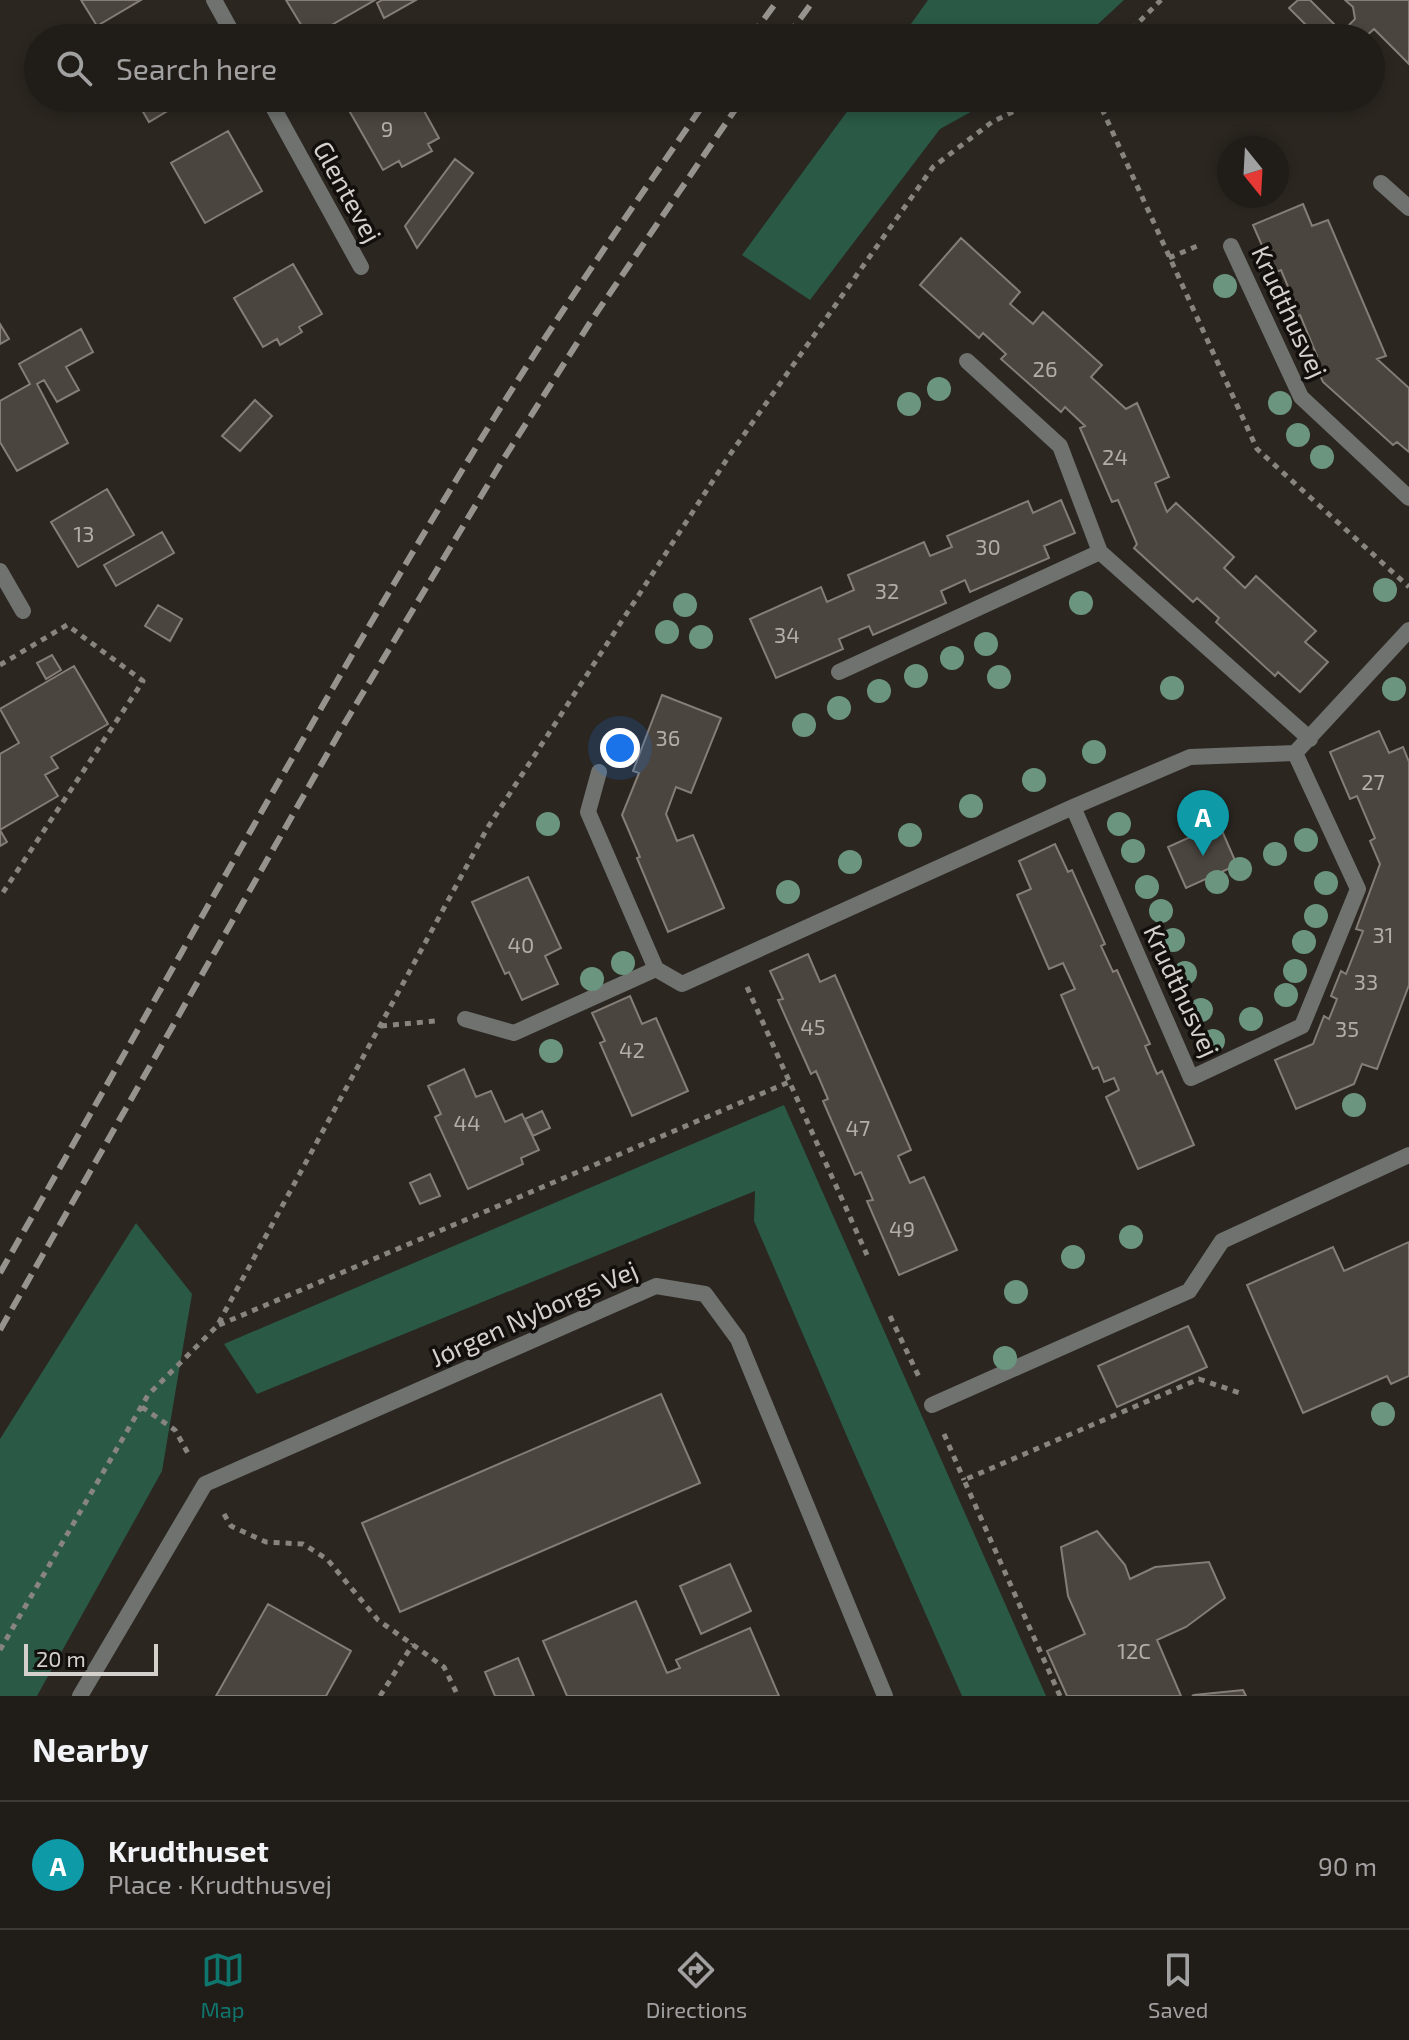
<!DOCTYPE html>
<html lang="en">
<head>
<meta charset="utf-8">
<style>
  :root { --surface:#201c18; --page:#282521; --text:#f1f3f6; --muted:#a2a1a2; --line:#3d3a37; --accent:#0f766e }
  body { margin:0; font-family:"Exo 2",sans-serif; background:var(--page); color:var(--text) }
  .compass { position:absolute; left:1217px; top:136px; width:72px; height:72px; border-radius:50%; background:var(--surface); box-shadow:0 4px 12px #0003; rotate:162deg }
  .scale { position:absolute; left:24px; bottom:20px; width:134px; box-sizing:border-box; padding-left:8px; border:4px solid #d4d1cd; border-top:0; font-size:22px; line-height:28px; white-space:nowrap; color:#d4d1cd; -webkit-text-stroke:6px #120f0d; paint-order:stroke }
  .you { position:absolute; left:620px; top:748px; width:28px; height:28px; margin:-20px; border:6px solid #fff; border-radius:50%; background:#1a73e8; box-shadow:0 0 0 12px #1a73e833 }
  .badge { display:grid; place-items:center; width:52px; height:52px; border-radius:50%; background:var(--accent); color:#fff; font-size:26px; font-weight:700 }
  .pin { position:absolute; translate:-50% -66px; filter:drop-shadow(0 2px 4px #0008) }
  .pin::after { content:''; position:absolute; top:42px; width:28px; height:24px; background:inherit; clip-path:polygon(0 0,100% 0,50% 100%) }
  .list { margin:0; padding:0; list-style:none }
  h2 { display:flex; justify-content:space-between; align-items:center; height:104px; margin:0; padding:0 32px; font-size:34px }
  h2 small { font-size:26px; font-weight:400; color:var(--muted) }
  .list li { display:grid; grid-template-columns:52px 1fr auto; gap:24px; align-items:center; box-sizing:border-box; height:128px; padding:0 32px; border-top:2px solid var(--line) }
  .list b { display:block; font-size:30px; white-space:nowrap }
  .list p { margin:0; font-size:26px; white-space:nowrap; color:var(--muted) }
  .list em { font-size:26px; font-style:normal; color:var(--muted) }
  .icon { flex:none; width:44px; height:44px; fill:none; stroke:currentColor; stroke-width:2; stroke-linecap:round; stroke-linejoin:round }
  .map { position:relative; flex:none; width:1409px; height:1696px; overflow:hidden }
  .search { position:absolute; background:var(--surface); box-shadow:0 4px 12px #0003; left:24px; right:24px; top:24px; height:88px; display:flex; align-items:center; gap:20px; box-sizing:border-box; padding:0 28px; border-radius:44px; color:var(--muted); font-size:30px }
  .sheet { height:232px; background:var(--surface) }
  nav { display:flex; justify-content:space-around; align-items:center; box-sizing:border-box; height:112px; border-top:2px solid var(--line); background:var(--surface); font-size:22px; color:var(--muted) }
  nav a { display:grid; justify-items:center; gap:4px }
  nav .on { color:var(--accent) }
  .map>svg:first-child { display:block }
  .green { fill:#2a5945 }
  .building { fill:#4b453f; stroke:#847e77; stroke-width:2 }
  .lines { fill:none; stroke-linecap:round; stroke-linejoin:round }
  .path { stroke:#88847f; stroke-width:5; stroke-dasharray:6 6; stroke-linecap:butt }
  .service { stroke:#6f726f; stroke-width:16 }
  .minor { stroke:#6f726f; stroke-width:16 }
  .rail { stroke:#96928e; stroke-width:6; stroke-dasharray:16 8; stroke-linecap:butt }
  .tree { fill:#6b957e }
  .labels { text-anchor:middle; stroke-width:7; stroke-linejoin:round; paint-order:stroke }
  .number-label { font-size:22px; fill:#b2aeaa }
  .street-label { font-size:26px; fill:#d4d1cd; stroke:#120f0d }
</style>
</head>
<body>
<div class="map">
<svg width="1409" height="1696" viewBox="0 0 1409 1696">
  <rect width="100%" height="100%" fill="#2b2620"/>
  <path class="green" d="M 928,0 L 1124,0 L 1083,38 L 901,38 Z
    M 857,98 L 996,98 L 940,129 L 810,300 L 742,255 Z
    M 784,1105 L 1046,1696 L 962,1696 L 852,1448 L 754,1221 L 755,1191 L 257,1394 L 224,1344 Z
    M 136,1223 L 192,1294 L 162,1471 L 37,1696 L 0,1696 L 0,1439 Z"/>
  <path class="building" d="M 81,0 L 141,0 L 97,26 Z
    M 286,0 L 375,0 L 309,38 Z
    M 382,0 L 416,0 L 384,18 L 377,3 Z
    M 1298,0 L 1310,0 L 1342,32 L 1355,19 L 1353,7 L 1345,0 L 1409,0 L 1409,64 L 1374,29 L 1364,38 L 1319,38 L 1289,8 Z
    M 143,27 L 150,38 L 125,38 Z
    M 135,98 L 189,98 L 149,122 Z
    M 361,98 L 417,98 L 439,138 L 428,144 L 432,151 L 402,167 L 399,161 L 383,170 L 350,112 L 364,104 Z
    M 228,131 L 262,191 L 205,223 L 171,163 Z
    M 455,159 L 473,173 L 417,248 L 405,226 Z
    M 1303,204 L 1312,226 L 1328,220 L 1386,356 L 1377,359 L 1409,388 L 1409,452 L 1397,442 L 1393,445 L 1323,382 L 1312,358 L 1317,356 L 1300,315 L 1294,317 L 1283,292 L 1289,289 L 1281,270 L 1274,273 L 1253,225 Z
    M 961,238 L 1020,292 L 1010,304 L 1033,324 L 1043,312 L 1102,365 L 1091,377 L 1126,409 L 1137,403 L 1169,477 L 1155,483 L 1167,512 L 1176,503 L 1234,557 L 1224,568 L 1245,588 L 1256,576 L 1316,631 L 1305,642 L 1328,662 L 1300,692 L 1278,672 L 1275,676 L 1216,622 L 1219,618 L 1197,598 L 1193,602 L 1134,548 L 1137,544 L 1118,500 L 1112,502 L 1080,428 L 1085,426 L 1065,407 L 1061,412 L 1001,359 L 1006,354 L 983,333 L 979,338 L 920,285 Z
    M 293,264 L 322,314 L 299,327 L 302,332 L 280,345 L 277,339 L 263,347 L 234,298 Z
    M 0,324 L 9,339 L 0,344 Z
    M 81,329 L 93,352 L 66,367 L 79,390 L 57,402 L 44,380 L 37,384 L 68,443 L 17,471 L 0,442 L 0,401 L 30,384 L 19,364 Z
    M 255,400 L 272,416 L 240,451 L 222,436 Z
    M 107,489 L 134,535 L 78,567 L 51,522 Z
    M 1061,500 L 1075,533 L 1044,546 L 1049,558 L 970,592 L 965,580 L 941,591 L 946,603 L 873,635 L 869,626 L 839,639 L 843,649 L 776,678 L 750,619 L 821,587 L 827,602 L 854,590 L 848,575 L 924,542 L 930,556 L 952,547 L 947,536 L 1028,501 L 1033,513 Z
    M 162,532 L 174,553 L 116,586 L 104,565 Z
    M 158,605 L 182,619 L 170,641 L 145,626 Z
    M 52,655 L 61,670 L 46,679 L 37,663 Z
    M 74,666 L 108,724 L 51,757 L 58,768 L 45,775 L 58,796 L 0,830 L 7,842 L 0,846 L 0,754 L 19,743 L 0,709 Z
    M 662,695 L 721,718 L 691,793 L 676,787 L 666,814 L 677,841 L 693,835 L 724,908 L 668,932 L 637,858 L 640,857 L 622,815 L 639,773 L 633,771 Z
    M 1379,731 L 1389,753 L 1403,747 L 1409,762 L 1409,985 L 1377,1069 L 1362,1064 L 1354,1084 L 1296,1109 L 1275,1060 L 1313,1044 L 1324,1016 L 1329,1019 L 1337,999 L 1331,996 L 1341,971 L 1346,974 L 1363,931 L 1356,929 L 1380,864 L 1370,841 L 1375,838 L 1357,796 L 1350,799 L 1330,752 Z
    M 1219,824 L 1237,865 L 1186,888 L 1168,847 Z
    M 1055,844 L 1068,872 L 1072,870 L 1105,944 L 1101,946 L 1113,972 L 1117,970 L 1150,1044 L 1145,1046 L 1157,1074 L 1162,1071 L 1194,1145 L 1138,1169 L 1106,1097 L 1119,1090 L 1114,1078 L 1104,1082 L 1098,1067 L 1093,1069 L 1061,995 L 1075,989 L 1063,963 L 1049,969 L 1017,895 L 1031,889 L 1019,861 Z
    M 528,877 L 561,948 L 545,956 L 558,984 L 522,1000 L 509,972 L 505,974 L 472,902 Z
    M 808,954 L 820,982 L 835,975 L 911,1150 L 898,1156 L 910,1183 L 924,1177 L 957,1250 L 899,1275 L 867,1201 L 873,1200 L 861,1172 L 855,1175 L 823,1101 L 828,1099 L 816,1071 L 811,1074 L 778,1000 L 783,999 L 770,971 Z
    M 630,996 L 642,1024 L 656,1018 L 688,1091 L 632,1116 L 600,1043 L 605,1041 L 592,1013 Z
    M 464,1069 L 476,1097 L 491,1091 L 505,1122 L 522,1114 L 539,1150 L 521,1158 L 523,1164 L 468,1189 L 435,1117 L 441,1114 L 428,1086 Z
    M 542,1111 L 550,1128 L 533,1136 L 525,1119 Z
    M 430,1174 L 440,1196 L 420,1204 L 410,1183 Z
    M 1409,1242 L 1409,1376 L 1391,1384 L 1387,1376 L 1303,1413 L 1247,1285 L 1333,1247 L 1344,1271 Z
    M 1188,1326 L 1207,1367 L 1117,1407 L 1098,1366 Z
    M 661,1394 L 700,1483 L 400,1612 L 362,1523 Z
    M 1097,1531 L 1125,1565 L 1130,1579 L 1155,1567 L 1209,1562 L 1225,1598 L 1186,1627 L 1157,1640 L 1181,1696 L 1067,1696 L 1047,1651 L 1085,1634 L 1068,1596 L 1061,1547 Z
    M 730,1564 L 751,1611 L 701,1634 L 680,1586 Z
    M 636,1601 L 667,1673 L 680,1668 L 676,1660 L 750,1628 L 779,1696 L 567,1696 L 543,1641 Z
    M 268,1604 L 351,1651 L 326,1696 L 216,1696 Z
    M 518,1658 L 534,1696 L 495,1696 L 485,1672 Z
    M 1243,1690 L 1246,1696 L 1192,1696 L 1194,1695 Z"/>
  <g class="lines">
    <path class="path" d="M 1123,38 L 1161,0
      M 1097,98 L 1257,449 L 1409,587
      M 1169,258 L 1202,244
      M 0,665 L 67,625 L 143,681 L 0,897
      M 747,987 L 867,1255
      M 381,1026 L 435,1021
      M 890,1316 L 919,1377
      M 219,1325 L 789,1082
      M 142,1407 L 175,1430 L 190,1457
      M 944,1434 L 964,1480
      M 224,1514 L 231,1526 L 266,1542 L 303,1544 L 327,1559 L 378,1620 L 444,1667 L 458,1696
      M 0,1650 L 148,1395 L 217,1326 L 488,827 L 731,453 L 933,167 L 992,122 L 1041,98
      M 380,1696 L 413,1644
      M 1060,1696 L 964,1480 L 1199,1379 L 1240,1393"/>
    <path class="service" d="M 932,1405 L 1189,1291 L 1222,1241 L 1409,1155"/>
    <path class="minor" d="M 214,0 L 235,38
      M 268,98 L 361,267
      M 1381,183 L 1409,208
      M 1231,246 L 1301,397 L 1409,498
      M 967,361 L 1060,446 L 1100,552 L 1310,739
      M 0,571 L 23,611
      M 839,672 L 1100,552
      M 599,772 L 588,812 L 656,969
      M 1073,807 L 1191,1078 L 1302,1026 L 1358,889 L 1295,753
      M 465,1019 L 514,1033 L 656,969 L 682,984 L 1073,807 L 1190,757 L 1295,753 L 1409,630
      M 80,1696 L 205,1484 L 656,1286 L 705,1294 L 738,1339 L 885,1696"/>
    <path class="rail" d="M 750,38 L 778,0
      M 786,38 L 814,0
      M 0,1273 C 157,998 310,719 475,449 C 548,329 628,213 708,98
      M 0,1330 L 346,721 L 501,463 L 591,321 L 743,98"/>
  </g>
  <g class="tree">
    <circle cx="1225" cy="286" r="12"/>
    <circle cx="939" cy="389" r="12"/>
    <circle cx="1280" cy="403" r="12"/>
    <circle cx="909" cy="404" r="12"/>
    <circle cx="1298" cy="435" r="12"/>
    <circle cx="1322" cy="457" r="12"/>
    <circle cx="1385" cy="590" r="12"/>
    <circle cx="1081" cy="603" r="12"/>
    <circle cx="685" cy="605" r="12"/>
    <circle cx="667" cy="632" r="12"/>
    <circle cx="701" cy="637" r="12"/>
    <circle cx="986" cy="644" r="12"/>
    <circle cx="952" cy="658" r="12"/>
    <circle cx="916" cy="676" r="12"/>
    <circle cx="999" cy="677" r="12"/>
    <circle cx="1172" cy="688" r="12"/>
    <circle cx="1394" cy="689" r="12"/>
    <circle cx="879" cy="691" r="12"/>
    <circle cx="839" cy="708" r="12"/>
    <circle cx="804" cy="725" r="12"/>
    <circle cx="1094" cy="752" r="12"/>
    <circle cx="1034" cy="780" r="12"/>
    <circle cx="971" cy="806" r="12"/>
    <circle cx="548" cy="824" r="12"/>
    <circle cx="1119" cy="824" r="12"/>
    <circle cx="910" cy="835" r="12"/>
    <circle cx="1306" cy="840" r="12"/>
    <circle cx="1133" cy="851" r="12"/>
    <circle cx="1275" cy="854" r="12"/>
    <circle cx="850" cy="862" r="12"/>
    <circle cx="1240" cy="869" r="12"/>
    <circle cx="1217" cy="882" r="12"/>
    <circle cx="1326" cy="883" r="12"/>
    <circle cx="1147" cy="887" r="12"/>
    <circle cx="788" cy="892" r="12"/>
    <circle cx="1161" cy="911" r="12"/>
    <circle cx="1316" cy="916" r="12"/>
    <circle cx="1173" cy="940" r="12"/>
    <circle cx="1304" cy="942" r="12"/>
    <circle cx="623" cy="963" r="12"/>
    <circle cx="1295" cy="971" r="12"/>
    <circle cx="1185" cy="973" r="12"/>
    <circle cx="592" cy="979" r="12"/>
    <circle cx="1286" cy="995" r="12"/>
    <circle cx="1201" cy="1010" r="12"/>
    <circle cx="1251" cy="1019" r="12"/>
    <circle cx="1213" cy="1041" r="12"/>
    <circle cx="551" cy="1051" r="12"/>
    <circle cx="1354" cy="1105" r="12"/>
    <circle cx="1131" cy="1237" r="12"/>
    <circle cx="1073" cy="1257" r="12"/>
    <circle cx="1016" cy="1292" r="12"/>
    <circle cx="1005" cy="1358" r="12"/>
    <circle cx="1383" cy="1414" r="12"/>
  </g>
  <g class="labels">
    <g class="number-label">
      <text x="387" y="137">9</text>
      <text x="1045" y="377">26</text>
      <text x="1115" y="465">24</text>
      <text x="84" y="542">13</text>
      <text x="988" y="555">30</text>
      <text x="887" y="599">32</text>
      <text x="787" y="643">34</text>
      <text x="668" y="746">36</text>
      <text x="1373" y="790">27</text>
      <text x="1383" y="943">31</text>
      <text x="521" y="953">40</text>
      <text x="1366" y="990">33</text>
      <text x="813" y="1035">45</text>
      <text x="1347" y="1037">35</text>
      <text x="632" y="1058">42</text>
      <text x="467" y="1131">44</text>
      <text x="858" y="1136">47</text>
      <text x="902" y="1237">49</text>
      <text x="1134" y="1659">12C</text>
    </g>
    <g class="street-label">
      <text transform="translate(347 192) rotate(61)" y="9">Glentevej</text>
      <text transform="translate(1289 312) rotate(65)" y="9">Krudthusvej</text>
      <text transform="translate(1181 991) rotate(65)" y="9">Krudthusvej</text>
      <text transform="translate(534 1314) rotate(-24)" y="9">Jørgen Nyborgs Vej</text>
    </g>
  </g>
</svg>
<svg class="compass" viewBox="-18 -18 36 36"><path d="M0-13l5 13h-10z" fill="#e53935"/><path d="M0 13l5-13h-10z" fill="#a2a1a2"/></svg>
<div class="scale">20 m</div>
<div class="you"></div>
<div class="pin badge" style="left:1203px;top:856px;background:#0f9aa8">A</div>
<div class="search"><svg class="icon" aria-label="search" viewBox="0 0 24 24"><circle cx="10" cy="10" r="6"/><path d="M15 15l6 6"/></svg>Search here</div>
</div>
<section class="sheet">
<h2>Nearby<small></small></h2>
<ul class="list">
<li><span class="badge" style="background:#0f9aa8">A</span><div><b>Krudthuset</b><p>Place · Krudthusvej</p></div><em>90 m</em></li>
</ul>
</section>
<nav>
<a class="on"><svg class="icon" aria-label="map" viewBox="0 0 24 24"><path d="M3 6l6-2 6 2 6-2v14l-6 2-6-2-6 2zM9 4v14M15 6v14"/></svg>Map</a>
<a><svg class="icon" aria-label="directions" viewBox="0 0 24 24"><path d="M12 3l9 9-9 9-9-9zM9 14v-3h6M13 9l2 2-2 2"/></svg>Directions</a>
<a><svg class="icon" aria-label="saved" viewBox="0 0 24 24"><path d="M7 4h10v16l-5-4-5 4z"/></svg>Saved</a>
</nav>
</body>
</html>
